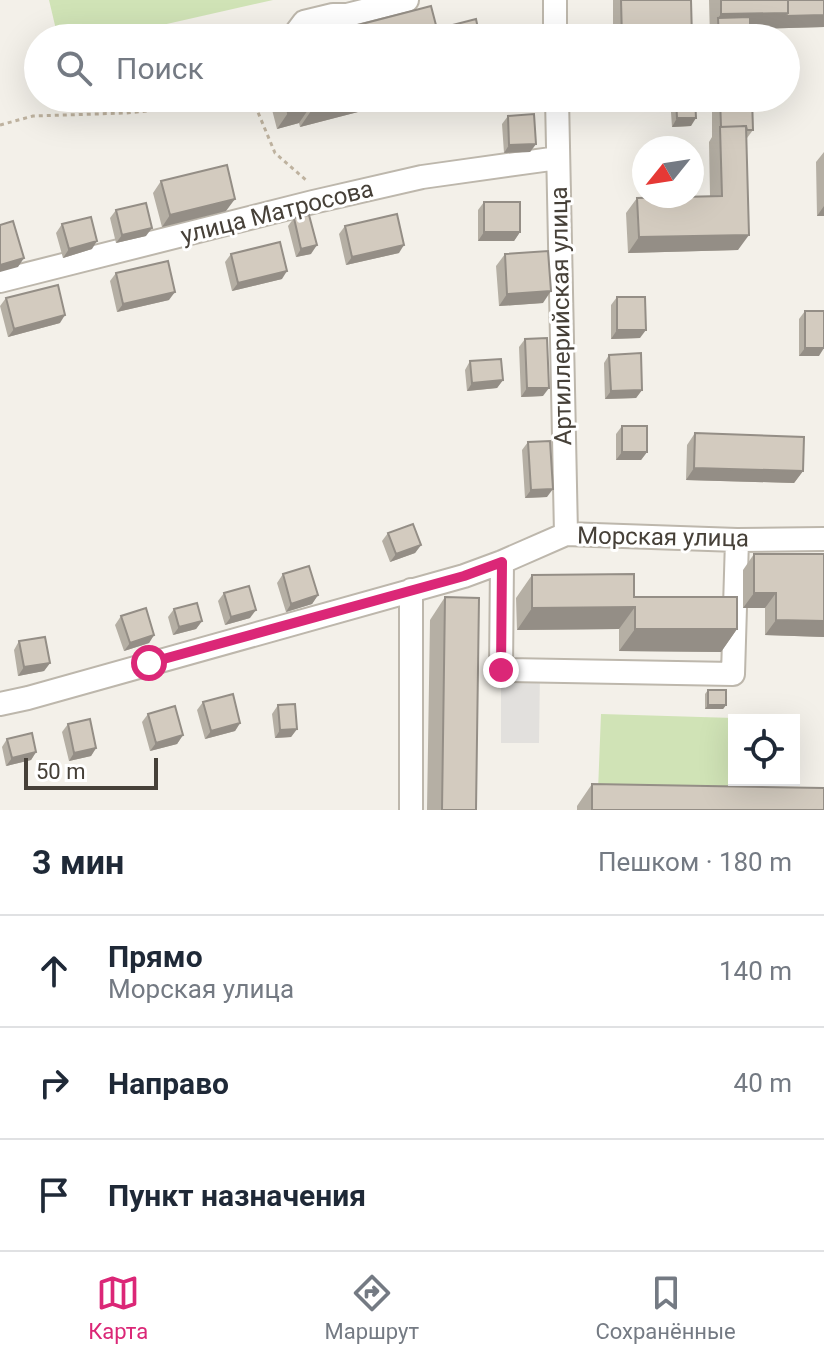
<!DOCTYPE html>
<html lang="ru">
<head>
<meta charset="utf-8">
<style>
  :root { --surface:#fff; --page:#f6f6f7; --text:#1f2937; --muted:#747a83; --line:#e0e1e3; --accent:#db2777 }
  body { margin:0; font-family:Roboto,sans-serif; background:var(--page); color:var(--text) }
  .controls { position:absolute; right:24px; bottom:24px; display:grid; overflow:hidden; border-radius:0px; box-shadow:0 8px 32px #0002 }
  .controls button { width:72px; height:72px; display:grid; place-items:center; padding:0; border:0; border-bottom:2px solid var(--line); background:var(--surface); color:var(--text); font:40px sans-serif }
  .compass { position:absolute; left:632px; top:136px; width:72px; height:72px; border-radius:50%; background:var(--surface); box-shadow:0 8px 32px #0002; rotate:240deg }
  .scale { position:absolute; left:24px; bottom:20px; width:134px; box-sizing:border-box; padding-left:8px; border:4px solid #464038; border-top:0; font-size:22px; line-height:28px; white-space:nowrap; color:#464038; -webkit-text-stroke:6px #fff; paint-order:stroke }
  .stop { position:absolute; width:24px; height:24px; margin:-18px; border:6px solid #db2777; border-radius:50%; background:#fff }
  .stop.end { background:#db2777; border-color:#fff; box-shadow:0 2px 8px #0008 }
  .list { margin:0; padding:0; list-style:none }
  h2 { display:flex; justify-content:space-between; align-items:center; height:104px; margin:0; padding:0 32px; font-size:34px }
  h2 small { font-size:26px; font-weight:400; color:var(--muted) }
  .list li { display:grid; grid-template-columns:52px 1fr auto; gap:24px; align-items:center; box-sizing:border-box; height:112px; padding:0 32px; border-top:2px solid var(--line) }
  .list b { display:block; font-size:30px; white-space:nowrap }
  .list p { margin:0; font-size:26px; white-space:nowrap; color:var(--muted) }
  .list em { font-size:26px; font-style:normal; color:var(--muted) }
  .icon { flex:none; width:44px; height:44px; fill:none; stroke:currentColor; stroke-width:2; stroke-linecap:round; stroke-linejoin:round }
  .map { position:relative; flex:none; width:824px; height:810px; overflow:hidden }
  .search { position:absolute; background:var(--surface); box-shadow:0 8px 32px #0002; left:24px; right:24px; top:24px; height:88px; display:flex; align-items:center; gap:20px; box-sizing:border-box; padding:0 28px; border-radius:44px; color:var(--muted); font-size:30px }
  .sheet { height:440px; background:var(--surface) }
  nav { display:flex; justify-content:space-around; align-items:center; box-sizing:border-box; height:112px; border-top:2px solid var(--line); background:var(--surface); font-size:22px; color:var(--muted) }
  nav a { display:grid; justify-items:center; gap:4px }
  nav .on { color:var(--accent) }
  .map>svg:first-child { display:block }
  .green { fill:#d0e3b6 }
  .parking { fill:#e2e0dd }
  .lines { fill:none; stroke-linecap:round; stroke-linejoin:round }
  .minor-casing { stroke:#bdb7ac; stroke-width:26 }
  .path { stroke:#beb29f; stroke-width:3; stroke-dasharray:4 4; stroke-linecap:butt }
  .minor { stroke:#fff; stroke-width:22 }
  .wall { fill:#b5afa4 }
  .shaded-wall { fill:#948e86 }
  .building { fill:#d3cbbf; stroke:#948e86; stroke-width:2 }
  .route { stroke:#db2777; stroke-width:10 }
  .labels { text-anchor:middle; stroke-width:6; stroke-linejoin:round; paint-order:stroke }
  .street-label { font-size:24px; fill:#464038; stroke:#fff }
</style>
</head>
<body>
<div class="map">
<svg width="824" height="810" viewBox="0 0 824 810">
  <rect width="100%" height="100%" fill="#f3f0e9"/>
  <path class="green" d="M 49,0 L 273,0 L 105,38 L 58,38 Z
    M 601,714 L 734,718 L 732,795 L 598,791 Z"/>
  <path class="parking" d="M 501,670 L 540,671 L 539,743 L 501,743 Z"/>
  <g class="lines">
    <defs>
      <path id="minor" d="M 555,0 L 555,38
        M 292,38 L 304,22 L 333,15 L 347,15 L 407,0
        M 332,38 L 347,15
        M 557,98 L 566,534
        M 0,281 L 313,202 L 422,177 L 558,158
        M 502,562 L 501,670 L 733,674 L 737,540
        M 411,590 L 411,810
        M 0,704 L 28,698 L 464,576 L 502,562 L 566,534 L 737,540 L 824,539"/>
    </defs>
    <use href="#minor" class="minor-casing"/>
    <path class="path" d="M 252,98 L 275,153 L 306,180 L 307,183
      M 0,125 L 33,116 L 126,113 L 178,108 L 231,98"/>
    <use href="#minor" class="minor"/>
  </g>
  <path class="wall" d="M 613,0 L 691,0 L 692,38 L 613,38 Z
    M 709,0 L 824,0 L 824,27 L 750,29 L 750,38 L 710,38 Z
    M 354,26 L 437,29 L 347,36 Z
    M 269,98 L 412,98 L 300,127 L 299,123 L 277,129 Z
    M 670,98 L 695,98 L 691,126 L 672,127 Z
    M 712,98 L 752,98 L 753,130 L 747,138 L 738,250 L 628,253 L 626,213 L 637,198 L 710,196 L 709,142 L 712,137 Z
    M 508,116 L 536,144 L 530,152 L 504,153 L 502,124 Z
    M 824,152 L 824,216 L 817,216 L 816,162 Z
    M 161,181 L 226,211 L 162,227 L 153,193 Z
    M 484,202 L 520,232 L 514,241 L 478,241 L 478,210 Z
    M 116,210 L 146,236 L 116,243 L 110,218 Z
    M 294,218 L 311,254 L 296,257 L 288,226 Z
    M 62,224 L 92,249 L 63,258 L 56,233 Z
    M 345,226 L 399,253 L 346,265 L 339,234 Z
    M 231,254 L 282,279 L 232,291 L 225,262 Z
    M 505,254 L 543,303 L 499,306 L 496,266 Z
    M 116,273 L 169,300 L 117,312 L 110,281 Z
    M 617,297 L 640,338 L 611,339 L 611,305 Z
    M 6,298 L 60,323 L 8,337 L 0,306 Z
    M 805,311 L 819,356 L 799,356 L 799,319 Z
    M 525,339 L 543,396 L 521,397 L 519,347 Z
    M 609,355 L 642,390 L 636,398 L 605,399 L 604,363 Z
    M 470,361 L 503,380 L 497,388 L 467,391 L 465,370 Z
    M 622,426 L 647,452 L 641,460 L 616,460 L 616,434 Z
    M 695,433 L 803,471 L 794,483 L 686,480 L 687,445 Z
    M 528,442 L 547,497 L 525,498 L 522,450 Z
    M 388,533 L 421,545 L 415,553 L 390,562 L 382,541 Z
    M 754,554 L 824,554 L 824,637 L 765,635 L 765,608 L 743,608 L 743,570 Z
    M 283,574 L 318,595 L 312,604 L 286,612 L 277,583 Z
    M 532,575 L 634,597 L 737,629 L 721,652 L 619,651 L 619,629 L 517,630 L 516,598 Z
    M 224,593 L 250,618 L 225,625 L 218,601 Z
    M 445,597 L 476,810 L 427,810 L 430,620 Z
    M 174,609 L 202,621 L 196,629 L 173,635 L 168,617 Z
    M 121,616 L 154,635 L 149,643 L 124,651 L 115,625 Z
    M 19,641 L 50,663 L 44,671 L 18,676 L 14,650 Z
    M 708,690 L 726,705 L 723,709 L 705,709 L 705,694 Z
    M 203,702 L 240,723 L 235,731 L 205,739 L 197,710 Z
    M 278,705 L 297,729 L 291,737 L 275,738 L 272,714 Z
    M 148,714 L 183,735 L 177,744 L 150,751 L 142,722 Z
    M 68,724 L 96,748 L 91,756 L 69,761 L 62,732 Z
    M 7,739 L 36,752 L 31,760 L 6,766 L 2,747 Z
    M 592,784 L 824,810 L 577,810 L 577,806 Z"/>
  <path class="shaded-wall" d="M 788,13 L 824,15 L 824,27 L 719,30 L 718,18 L 721,14 Z
    M 361,98 L 412,98 L 300,127 L 311,111 Z
    M 310,107 L 299,123 L 277,129 L 288,113 Z
    M 677,118 L 696,118 L 691,126 L 672,127 Z
    M 536,144 L 530,152 L 504,153 L 509,145 Z
    M 235,199 L 226,211 L 162,227 L 170,215 Z
    M 824,206 L 824,216 L 817,216 Z
    M 152,228 L 146,236 L 116,243 L 122,235 Z
    M 484,232 L 520,232 L 514,241 L 478,241 Z
    M 749,235 L 738,250 L 628,253 L 639,237 Z
    M 97,241 L 92,249 L 63,258 L 69,249 Z
    M 317,245 L 311,254 L 296,257 L 301,249 Z
    M 404,245 L 399,253 L 346,265 L 352,257 Z
    M 24,258 L 18,267 L 0,272 L 0,265 Z
    M 287,271 L 282,279 L 232,291 L 238,283 Z
    M 551,291 L 543,303 L 499,306 L 507,294 Z
    M 175,292 L 169,300 L 117,312 L 123,304 Z
    M 65,315 L 60,323 L 8,337 L 14,329 Z
    M 617,330 L 646,330 L 640,338 L 611,339 Z
    M 805,348 L 824,348 L 819,356 L 799,356 Z
    M 503,380 L 497,388 L 467,391 L 472,383 Z
    M 527,388 L 549,388 L 543,396 L 521,397 Z
    M 642,390 L 636,398 L 605,399 L 611,391 Z
    M 622,452 L 647,452 L 641,460 L 616,460 Z
    M 694,468 L 803,471 L 794,483 L 686,480 Z
    M 553,489 L 547,497 L 525,498 L 531,490 Z
    M 421,545 L 415,553 L 390,562 L 396,554 Z
    M 754,593 L 776,593 L 765,608 L 743,608 Z
    M 318,595 L 312,604 L 286,612 L 291,604 Z
    M 635,607 L 619,629 L 517,630 L 532,608 Z
    M 256,610 L 250,618 L 225,625 L 231,617 Z
    M 776,620 L 824,621 L 824,637 L 765,635 Z
    M 202,621 L 196,629 L 173,635 L 179,627 Z
    M 635,629 L 737,629 L 721,652 L 619,651 Z
    M 154,635 L 149,643 L 124,651 L 130,643 Z
    M 50,663 L 44,671 L 18,676 L 24,667 Z
    M 708,705 L 726,705 L 723,709 L 705,709 Z
    M 240,723 L 235,731 L 205,739 L 211,731 Z
    M 297,729 L 291,737 L 275,738 L 280,730 Z
    M 183,735 L 177,744 L 150,751 L 156,743 Z
    M 96,748 L 91,756 L 69,761 L 74,753 Z
    M 36,752 L 31,760 L 6,766 L 12,758 Z"/>
  <path class="building" d="M 621,0 L 691,0 L 692,38 L 622,38 Z
    M 721,0 L 788,0 L 788,13 L 721,14 Z
    M 788,0 L 824,0 L 824,15 L 785,16 L 788,13 Z
    M 431,6 L 437,29 L 476,19 L 480,38 L 341,38 L 356,34 L 354,26 Z
    M 750,17 L 750,38 L 719,38 L 718,18 Z
    M 284,98 L 361,98 L 311,111 L 310,107 L 288,113 Z
    M 676,98 L 695,98 L 696,118 L 677,118 Z
    M 720,98 L 752,98 L 753,130 L 747,130 L 746,126 L 721,127 Z
    M 534,114 L 536,144 L 509,145 L 508,116 Z
    M 746,126 L 749,235 L 639,237 L 637,198 L 722,196 L 720,127 Z
    M 227,165 L 235,199 L 170,215 L 161,181 Z
    M 484,202 L 520,202 L 520,232 L 484,232 Z
    M 146,203 L 152,228 L 122,235 L 116,210 Z
    M 397,214 L 404,245 L 352,257 L 345,226 Z
    M 309,215 L 317,245 L 301,249 L 294,218 Z
    M 91,217 L 97,241 L 69,249 L 62,224 Z
    M 13,221 L 24,258 L 0,265 L 0,225 Z
    M 280,242 L 287,271 L 238,283 L 231,254 Z
    M 548,251 L 551,291 L 507,294 L 505,254 Z
    M 168,261 L 175,292 L 123,304 L 116,273 Z
    M 58,285 L 65,315 L 14,329 L 6,298 Z
    M 617,297 L 645,297 L 646,330 L 617,330 Z
    M 805,311 L 824,311 L 824,348 L 805,348 Z
    M 547,338 L 549,388 L 527,388 L 525,339 Z
    M 641,353 L 642,390 L 611,391 L 609,355 Z
    M 501,359 L 503,380 L 472,383 L 470,361 Z
    M 622,426 L 647,426 L 647,452 L 622,452 Z
    M 695,433 L 804,437 L 803,471 L 694,468 Z
    M 550,441 L 553,489 L 531,490 L 528,442 Z
    M 413,524 L 421,545 L 396,554 L 388,533 Z
    M 754,554 L 824,554 L 824,621 L 776,620 L 776,593 L 754,593 Z
    M 309,566 L 318,595 L 291,604 L 283,574 Z
    M 634,574 L 634,597 L 737,597 L 737,629 L 635,629 L 635,607 L 532,608 L 532,575 Z
    M 249,586 L 256,610 L 231,617 L 224,593 Z
    M 445,597 L 479,598 L 476,810 L 442,810 Z
    M 197,603 L 202,621 L 179,627 L 174,609 Z
    M 146,608 L 154,635 L 130,643 L 121,616 Z
    M 45,637 L 50,663 L 24,667 L 19,641 Z
    M 708,690 L 726,690 L 726,705 L 708,705 Z
    M 233,694 L 240,723 L 211,731 L 203,702 Z
    M 295,704 L 297,729 L 280,730 L 278,705 Z
    M 175,706 L 183,735 L 156,743 L 148,714 Z
    M 90,719 L 96,748 L 74,753 L 68,724 Z
    M 32,733 L 36,752 L 12,758 L 7,739 Z
    M 592,784 L 824,788 L 824,810 L 592,810 Z"/>
  <g class="lines">
    <path class="route" d="M 149,663 L 464,576 L 502,562 L 501,670"/>
  </g>
  <g class="labels">
    <g class="street-label">
      <text transform="translate(277 212) rotate(-14)" y="8">улица Матросова</text>
      <text transform="translate(561 316) rotate(-91)" y="8">Артиллерийская улица</text>
      <text transform="translate(663 537) rotate(1)" y="8">Морская улица</text>
    </g>
  </g>
</svg>
<div class="controls">
<button><svg class="icon" aria-label="locate" viewBox="0 0 24 24"><circle cx="12" cy="12" r="6"/><path d="M12 2v4M12 18v4M2 12h4M18 12h4"/></svg></button>
</div>
<svg class="compass" viewBox="-18 -18 36 36"><path d="M0-13l5 13h-10z" fill="#e53935"/><path d="M0 13l5-13h-10z" fill="#747a83"/></svg>
<div class="scale">50 m</div>
<div class="stop" style="left:149px;top:663px"></div>
<div class="stop end" style="left:501px;top:670px"></div>
<div class="search"><svg class="icon" aria-label="search" viewBox="0 0 24 24"><circle cx="10" cy="10" r="6"/><path d="M15 15l6 6"/></svg>Поиск</div>
</div>
<section class="sheet">
<h2>3 мин<small>Пешком · 180 m</small></h2>
<ul class="list">
<li><svg class="icon" aria-label="ahead" viewBox="0 0 24 24"><path d="M12 20V5M6 11l6-6 6 6"/></svg><div><b>Прямо</b><p>Морская улица</p></div><em>140 m</em></li>
<li><svg class="icon" aria-label="right" viewBox="0 0 24 24"><path d="M7 20v-9h11M14 6l5 5-5 5"/></svg><div><b>Направо</b></div><em>40 m</em></li>
<li><svg class="icon" aria-label="arrive" viewBox="0 0 24 24"><path d="M6 21V4h12l-3 4 3 4H6"/></svg><div><b>Пункт назначения</b></div></li>
</ul>
</section>
<nav>
<a class="on"><svg class="icon" aria-label="map" viewBox="0 0 24 24"><path d="M3 6l6-2 6 2 6-2v14l-6 2-6-2-6 2zM9 4v14M15 6v14"/></svg>Карта</a>
<a><svg class="icon" aria-label="directions" viewBox="0 0 24 24"><path d="M12 3l9 9-9 9-9-9zM9 14v-3h6M13 9l2 2-2 2"/></svg>Маршрут</a>
<a><svg class="icon" aria-label="saved" viewBox="0 0 24 24"><path d="M7 4h10v16l-5-4-5 4z"/></svg>Сохранённые</a>
</nav>
</body>
</html>
